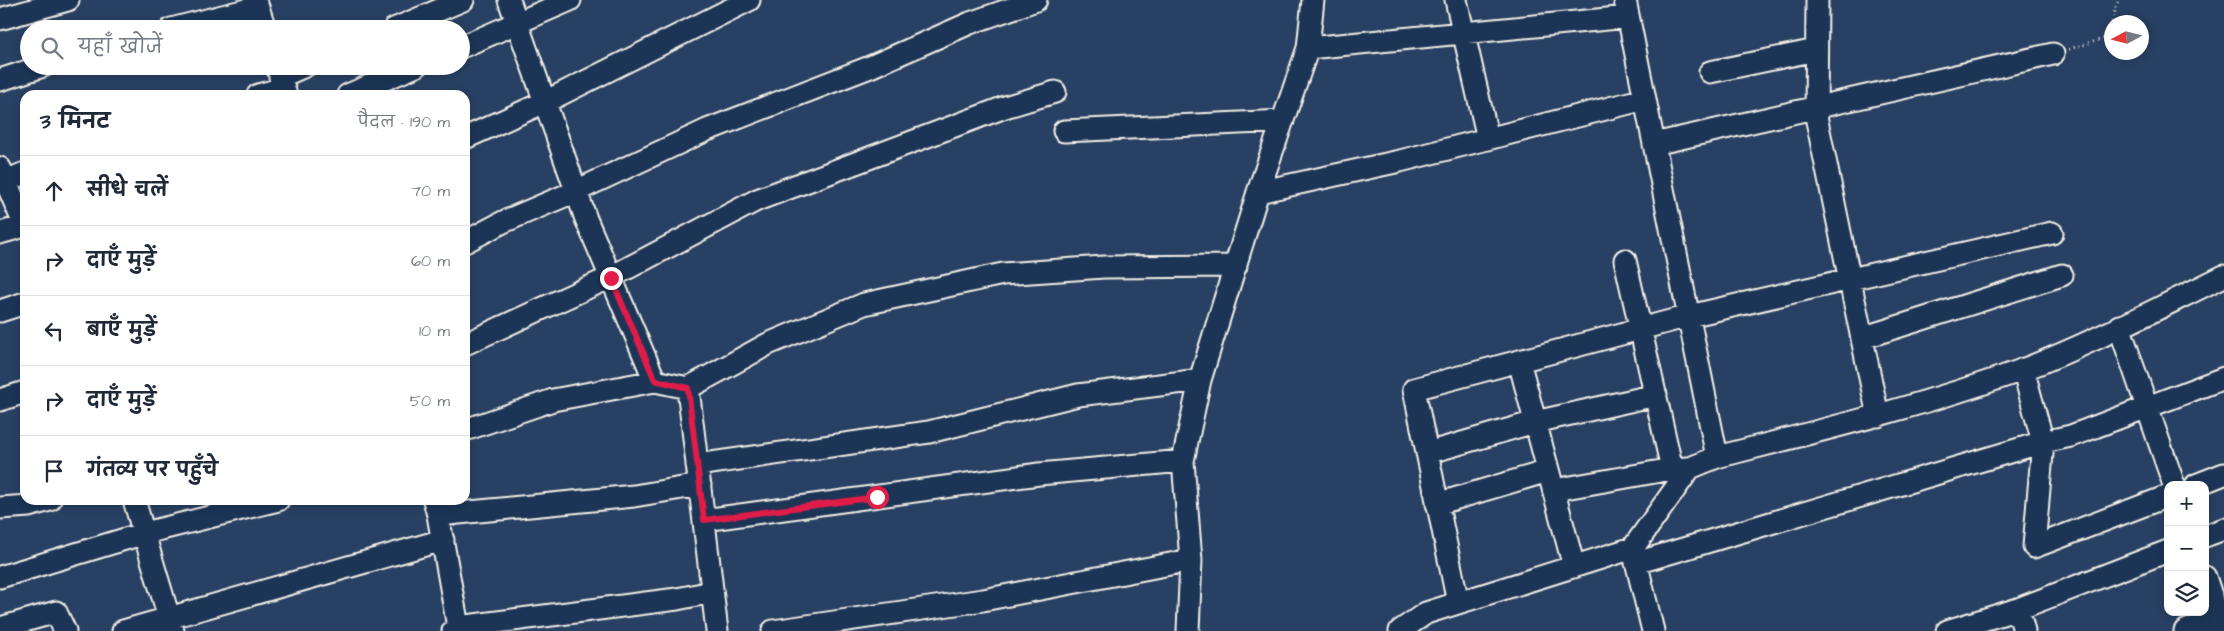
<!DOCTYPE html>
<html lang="hi">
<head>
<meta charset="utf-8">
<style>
  :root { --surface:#fff; --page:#f2f2f3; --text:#1f2937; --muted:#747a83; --line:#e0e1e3 }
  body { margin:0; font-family:"Architects Daughter","Playpen Sans Deva",sans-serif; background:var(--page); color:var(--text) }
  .controls { position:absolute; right:15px; bottom:15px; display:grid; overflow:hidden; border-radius:10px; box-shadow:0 2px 8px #0003 }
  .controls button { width:45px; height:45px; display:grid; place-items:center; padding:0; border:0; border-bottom:1px solid var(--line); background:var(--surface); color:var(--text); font:25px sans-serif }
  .compass { position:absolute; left:2104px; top:15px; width:45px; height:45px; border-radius:50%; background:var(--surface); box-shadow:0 2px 8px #0003; rotate:263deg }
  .stop { position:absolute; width:15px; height:15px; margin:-11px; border:4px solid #e11d48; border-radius:50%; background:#fff }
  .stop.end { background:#e11d48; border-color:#fff; box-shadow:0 1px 5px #0008 }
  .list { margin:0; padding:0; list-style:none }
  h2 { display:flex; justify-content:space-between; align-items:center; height:65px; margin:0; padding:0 20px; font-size:21px }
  h2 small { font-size:16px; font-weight:400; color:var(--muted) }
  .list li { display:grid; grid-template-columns:32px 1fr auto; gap:15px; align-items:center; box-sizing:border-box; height:70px; padding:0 20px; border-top:1px solid var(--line) }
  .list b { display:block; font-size:19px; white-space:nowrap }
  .list em { font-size:16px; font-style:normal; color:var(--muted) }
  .icon { flex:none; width:28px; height:28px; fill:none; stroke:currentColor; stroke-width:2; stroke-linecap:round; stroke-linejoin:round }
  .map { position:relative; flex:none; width:2224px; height:631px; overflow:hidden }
  .search { position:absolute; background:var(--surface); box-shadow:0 2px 8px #0003; left:20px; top:20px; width:450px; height:55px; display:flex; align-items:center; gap:12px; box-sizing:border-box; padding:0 18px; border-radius:28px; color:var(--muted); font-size:19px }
  .panel { position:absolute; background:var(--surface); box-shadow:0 2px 8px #0003; left:20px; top:90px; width:450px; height:415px; border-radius:15px }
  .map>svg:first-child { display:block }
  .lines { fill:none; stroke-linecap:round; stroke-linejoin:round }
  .minor-casing { stroke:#f4f1e8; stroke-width:25 }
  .path { stroke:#f4f1e8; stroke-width:3; stroke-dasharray:1 4; stroke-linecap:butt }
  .minor { stroke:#1d3557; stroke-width:21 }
  .route { stroke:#e11d48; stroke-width:6 }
</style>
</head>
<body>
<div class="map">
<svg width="2224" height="631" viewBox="0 0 2224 631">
  <rect width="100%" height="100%" fill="#284063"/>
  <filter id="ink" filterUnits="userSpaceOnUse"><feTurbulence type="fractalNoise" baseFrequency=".02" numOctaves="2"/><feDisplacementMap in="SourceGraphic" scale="10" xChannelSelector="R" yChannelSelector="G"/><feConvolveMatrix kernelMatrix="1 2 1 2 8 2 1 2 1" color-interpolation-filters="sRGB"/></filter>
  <g filter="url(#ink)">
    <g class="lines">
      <defs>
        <path id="minor" d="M 509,0 L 586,219 L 655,381 L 688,388 L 717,631
          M 1456,0 L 1488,139
          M 1625,0 L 1717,457
          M 1817,0 L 1816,116 L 1878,416
          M 0,19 L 68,0
          M 171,29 L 258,7 L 265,29
          M 394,29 L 463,0
          M 461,47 L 570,0
          M 1308,48 L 1628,17
          M 277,66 L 286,95
          M 1710,72 L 1816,50
          M 280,77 L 305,66
          M 0,80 L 43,66
          M 258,95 L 283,88
          M 348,95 L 416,66
          M 1064,131 L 1283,121
          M 465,138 L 547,101 L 749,0
          M 1654,144 L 2053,54
          M 0,168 L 25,226 L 0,233
          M 5,181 L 25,173
          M 1258,192 L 1400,161 L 1645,99
          M 465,242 L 503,222 L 576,191 L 707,130 L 870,67 L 970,23 L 1036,0
          M 1625,260 L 1672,469
          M 0,311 L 25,303
          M 2119,326 L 2174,485
          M 1862,338 L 2062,275
          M 465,344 L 611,277 L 757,200 L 1005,107 L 1055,92
          M 1519,361 L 1574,567
          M 2023,369 L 2043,442 L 2034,547 L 2168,496
          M 688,388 L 768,344 L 864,304 L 1003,274 L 1104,267 L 1236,266
          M 0,400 L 25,392
          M 465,430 L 553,400 L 655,381
          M 1427,453 L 1535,422 L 1656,395
          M 697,465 L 929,432 L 1078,395 L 1200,380
          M 2196,485 L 2224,474
          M 1554,490 L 1672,469 L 1687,468
          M 134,500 L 173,631
          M 434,500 L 438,515 L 458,627
          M 1437,504 L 1548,471
          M 0,508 L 29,506 L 50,500
          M 438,515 L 634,496 L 700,485
          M 704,520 L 1039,474 L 1183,461
          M 2205,536 L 2224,529
          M 1633,549 L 1653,631
          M 1636,563 L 2043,442 L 2071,436 L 2224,378
          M 0,577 L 145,533 L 278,500
          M 2205,577 L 2223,631
          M 1458,603 L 1414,389 L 1689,316 L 2052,233
          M 2018,609 L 2168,551
          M 0,628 L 56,612 L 65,631
          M 123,631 L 443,540
          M 453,631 L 458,627 L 677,599 L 712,592
          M 773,631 L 983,600 L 1191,560
          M 1188,631 L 1191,560 L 1183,461 L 1200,380 L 1258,192 L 1308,48 L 1313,0
          M 1400,631 L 1426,613 L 1633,548 L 1690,468 L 1717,457 C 1819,431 1922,406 2022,370 C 2091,344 2158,308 2224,276
          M 1947,631 L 2018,609 L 2024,631
          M 2185,631 L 2224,616"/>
      </defs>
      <use href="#minor" class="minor-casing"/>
      <path class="path" d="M 2112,22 L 2118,0
        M 2069,49 L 2106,38 L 2112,24"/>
      <use href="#minor" class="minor"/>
    </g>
  </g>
  <g class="lines" filter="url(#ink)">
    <path class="route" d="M 611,278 L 655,380 L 688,388 L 704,520 L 877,497"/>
  </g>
</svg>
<div class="controls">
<button>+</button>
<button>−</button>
<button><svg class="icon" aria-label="layers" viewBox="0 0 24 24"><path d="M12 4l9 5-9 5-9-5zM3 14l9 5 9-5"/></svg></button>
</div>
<svg class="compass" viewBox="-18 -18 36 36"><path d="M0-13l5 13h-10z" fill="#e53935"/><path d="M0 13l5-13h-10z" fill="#747a83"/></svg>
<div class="stop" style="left:877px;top:497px"></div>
<div class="stop end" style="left:611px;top:278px"></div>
<div class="search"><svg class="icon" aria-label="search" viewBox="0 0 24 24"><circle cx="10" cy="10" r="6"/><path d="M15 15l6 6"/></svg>यहाँ खोजें</div>
<section class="panel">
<h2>3 मिनट<small>पैदल · 190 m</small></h2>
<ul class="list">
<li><svg class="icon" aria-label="ahead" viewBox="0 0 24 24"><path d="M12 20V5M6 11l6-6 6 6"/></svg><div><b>सीधे चलें</b></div><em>70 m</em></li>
<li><svg class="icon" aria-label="right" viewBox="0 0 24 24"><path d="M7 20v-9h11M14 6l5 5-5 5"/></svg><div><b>दाएँ मुड़ें</b></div><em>60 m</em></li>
<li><svg class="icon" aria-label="left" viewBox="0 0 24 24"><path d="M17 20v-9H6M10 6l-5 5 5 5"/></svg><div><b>बाएँ मुड़ें</b></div><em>10 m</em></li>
<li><svg class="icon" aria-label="right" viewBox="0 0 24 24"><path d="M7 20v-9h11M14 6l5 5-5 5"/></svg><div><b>दाएँ मुड़ें</b></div><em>50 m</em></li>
<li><svg class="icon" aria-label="arrive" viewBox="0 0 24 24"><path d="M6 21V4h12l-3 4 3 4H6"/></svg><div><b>गंतव्य पर पहुँचे</b></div></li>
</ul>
</section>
</div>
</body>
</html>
